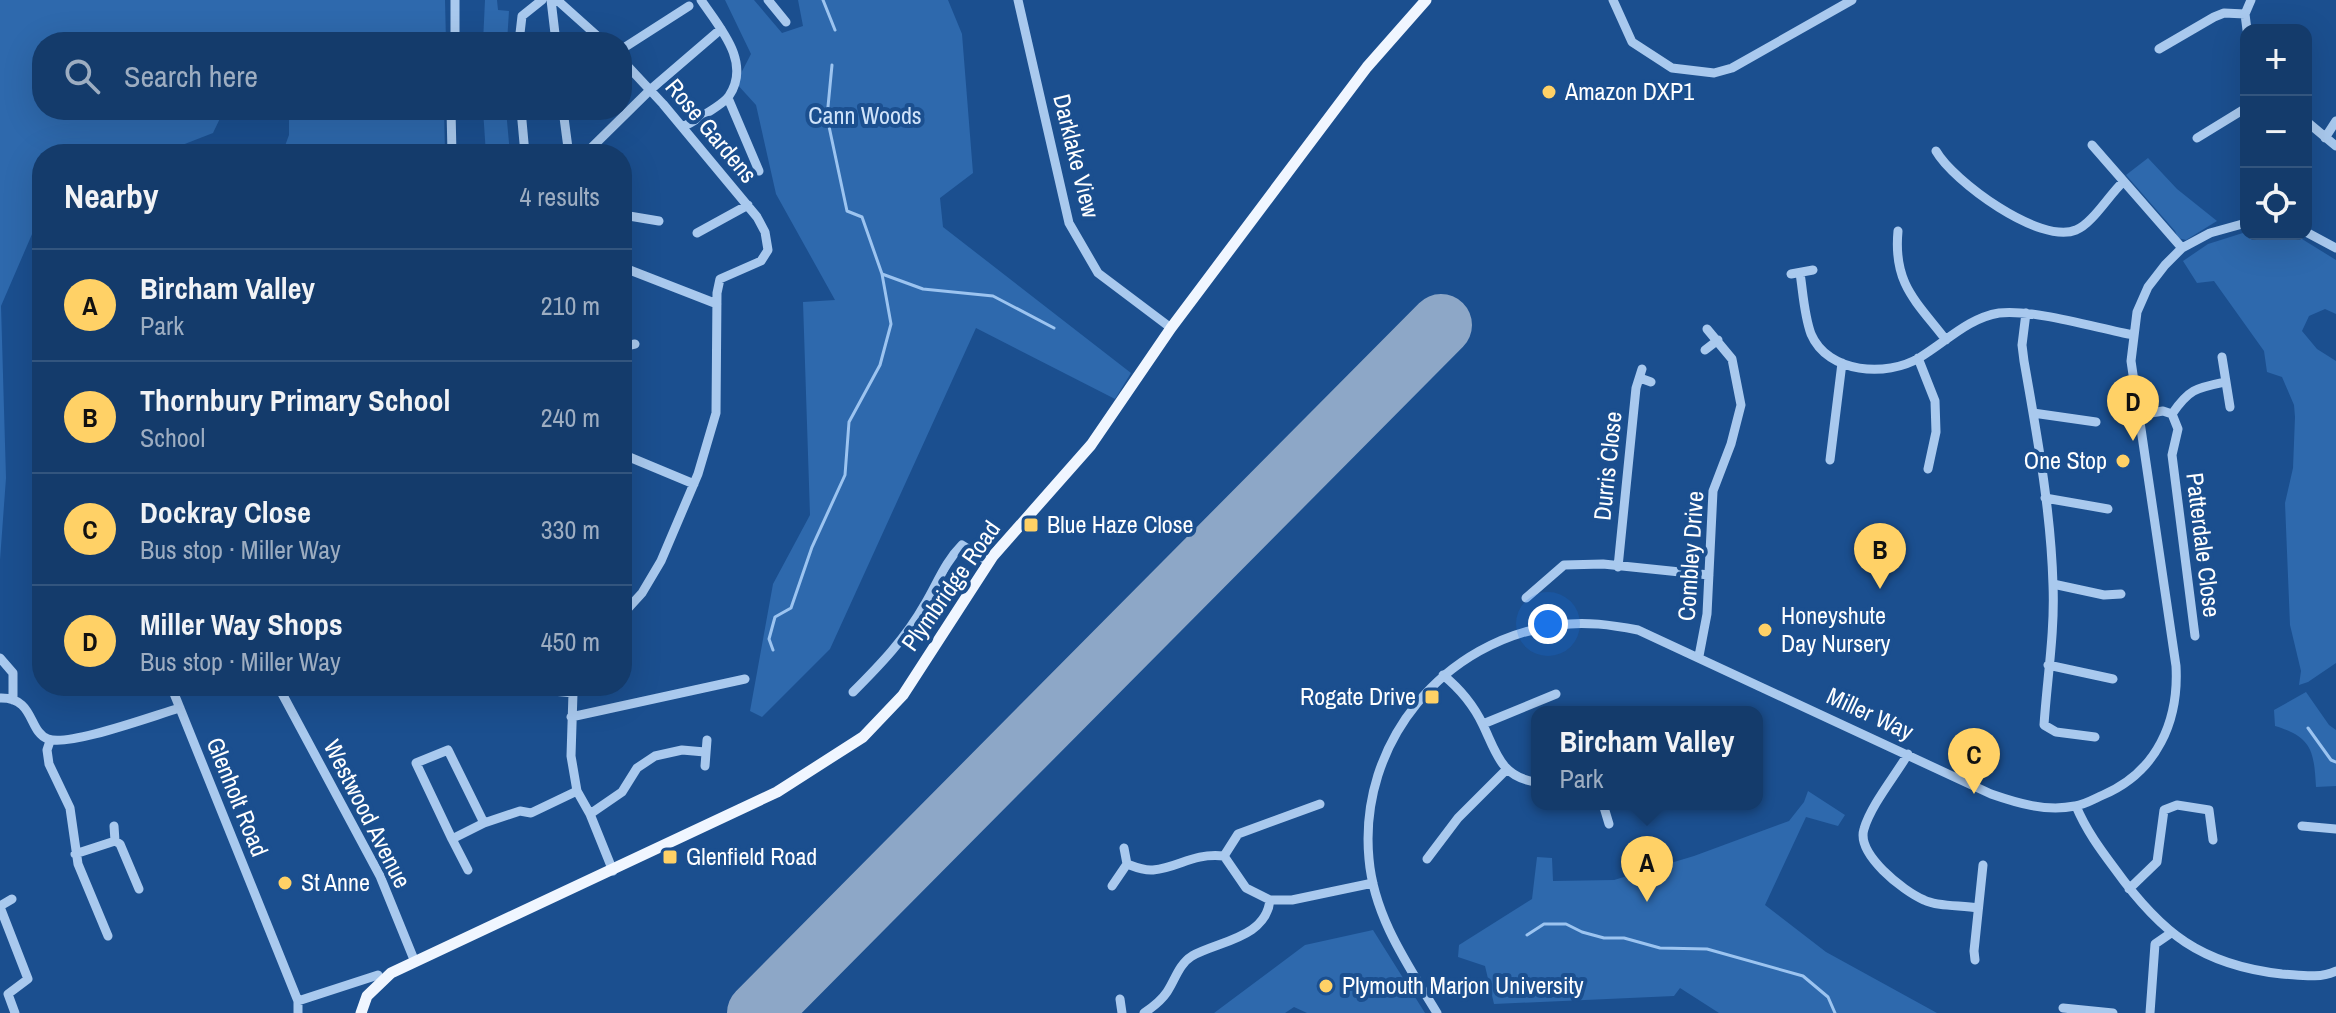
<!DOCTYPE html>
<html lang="en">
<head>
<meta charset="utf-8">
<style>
  :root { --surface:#143b6b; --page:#1d4271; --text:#f1f3f6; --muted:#9dadc1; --line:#33557e; --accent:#ffd166 }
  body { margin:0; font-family:"Archivo Narrow",sans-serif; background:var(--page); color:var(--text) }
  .controls { position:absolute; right:24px; top:24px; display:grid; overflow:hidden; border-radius:16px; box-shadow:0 8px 32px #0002 }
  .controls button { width:72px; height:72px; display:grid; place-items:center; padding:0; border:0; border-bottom:2px solid var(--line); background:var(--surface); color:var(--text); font:40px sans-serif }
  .you { position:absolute; left:1548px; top:624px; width:28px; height:28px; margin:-20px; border:6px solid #fff; border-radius:50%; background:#1a73e8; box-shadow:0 0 0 12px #1a73e833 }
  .badge { display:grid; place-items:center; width:52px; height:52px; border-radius:50%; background:var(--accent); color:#111; font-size:26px; font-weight:700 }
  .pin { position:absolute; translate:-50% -66px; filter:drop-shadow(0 2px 4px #0008) }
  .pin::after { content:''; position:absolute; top:42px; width:28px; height:24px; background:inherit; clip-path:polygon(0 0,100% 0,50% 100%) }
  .popup { position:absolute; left:1531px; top:706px; width:232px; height:104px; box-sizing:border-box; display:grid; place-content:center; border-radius:16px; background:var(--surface); filter:drop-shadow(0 2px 6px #0005); font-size:26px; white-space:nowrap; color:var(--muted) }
  .popup b { font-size:30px; color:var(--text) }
  .popup::after { content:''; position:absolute; left:50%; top:100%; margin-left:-16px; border:16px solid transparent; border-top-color:var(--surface) }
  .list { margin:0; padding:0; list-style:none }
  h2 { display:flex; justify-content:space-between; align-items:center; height:104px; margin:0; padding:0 32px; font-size:34px }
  h2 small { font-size:26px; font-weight:400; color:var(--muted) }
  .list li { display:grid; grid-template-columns:52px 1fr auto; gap:24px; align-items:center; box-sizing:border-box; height:112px; padding:0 32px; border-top:2px solid var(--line) }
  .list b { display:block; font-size:30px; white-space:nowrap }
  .list p { margin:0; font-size:26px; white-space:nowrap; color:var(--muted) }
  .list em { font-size:26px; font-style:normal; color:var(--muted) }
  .icon { flex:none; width:44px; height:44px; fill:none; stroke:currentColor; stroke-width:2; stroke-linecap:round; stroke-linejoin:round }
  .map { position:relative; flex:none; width:2336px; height:1013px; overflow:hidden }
  .search { position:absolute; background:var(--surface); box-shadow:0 8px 32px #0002; left:32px; top:32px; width:600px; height:88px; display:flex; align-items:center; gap:20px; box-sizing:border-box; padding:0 28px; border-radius:32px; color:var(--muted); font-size:30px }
  .panel { position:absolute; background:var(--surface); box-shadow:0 8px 32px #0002; left:32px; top:144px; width:600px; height:552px; border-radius:32px }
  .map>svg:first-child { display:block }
  .green { fill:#2e69ad }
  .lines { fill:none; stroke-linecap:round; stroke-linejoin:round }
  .stream { stroke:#9cc4f0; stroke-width:3 }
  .runway { stroke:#8da7c7; stroke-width:62 }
  .minor { stroke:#a9c9ee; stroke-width:9 }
  .major { stroke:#f0f6ff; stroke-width:11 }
  .poi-dot { fill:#ffd166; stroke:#1b4f8f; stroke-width:3 }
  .labels { text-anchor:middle; stroke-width:8; stroke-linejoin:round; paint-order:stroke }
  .poi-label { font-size:24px; fill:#fff; stroke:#1b4f8f; text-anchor:start }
  .park-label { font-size:24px; fill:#cfe3fa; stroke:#1b4f8f }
  .street-label { font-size:24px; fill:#fff; stroke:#1b4f8f }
</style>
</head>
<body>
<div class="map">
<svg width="2336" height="1013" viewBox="0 0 2336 1013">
  <rect width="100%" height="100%" fill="#1b4f8f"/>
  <path class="green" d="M 0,0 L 445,0 L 446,42 L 42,42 L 42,110 L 224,110 L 213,133 L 159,154 L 42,154 L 42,211 L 1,306 L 6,478 L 0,560 Z
    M 485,0 L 497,0 L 498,10 L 509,11 L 507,42 L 483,42 Z
    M 725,0 L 754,0 L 782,33 L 803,26 L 798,0 L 948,0 L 962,34 L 973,173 L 940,198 L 943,227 L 1131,373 L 1115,399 L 976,328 L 830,649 L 762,717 L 750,711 L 773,584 L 810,515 L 803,302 L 835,300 L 776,194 L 756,105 L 736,83 L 751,54 Z
    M 289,110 L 444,110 L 445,154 L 282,154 L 289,135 Z
    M 483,110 L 506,110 L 510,154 L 486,154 Z
    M 2148,158 L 2177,189 L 2217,221 L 2186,240 L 2178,238 L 2175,231 L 2126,175 Z
    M 2246,232 L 2280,234 L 2302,239 L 2336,260 L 2336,314 L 2325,309 L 2309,316 L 2302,331 L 2317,349 L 2336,361 L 2336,663 L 2308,682 L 2299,685 L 2301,671 L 2290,625 L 2285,503 L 2293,468 L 2295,417 L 2294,405 L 2282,377 L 2267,372 L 2264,351 L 2214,281 L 2197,283 L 2183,261 L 2208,244 Z
    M 2306,692 L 2329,725 L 2336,730 L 2336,786 L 2316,787 C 2314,751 2312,737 2275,726 L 2274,710 Z
    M 1808,791 L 1845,815 L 1838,826 L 1806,817 L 1765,905 L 1826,952 L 1937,1013 L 1719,1013 L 1680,988 L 1674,996 L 1494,1004 L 1485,966 L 1458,957 L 1459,945 L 1532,899 L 1537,857 L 1552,858 L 1553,881 L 1614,880 L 1694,856 L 1789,821 L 1804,802 Z
    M 1373,930 L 1425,1013 L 1307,1013 L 1294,1007 L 1285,1013 L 1214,1013 L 1305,945 Z"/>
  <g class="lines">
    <path class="stream" d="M 823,0 L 835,30
      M 882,274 L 923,289 L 993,296 L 1054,328
      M 773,650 L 769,639 L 775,617 L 791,608 L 812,547 L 845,475 L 849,422 L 880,365 L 891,324 L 882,274 L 862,217 L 847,211 L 827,117 L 832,65
      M 2308,728 L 2331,760 L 2336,762
      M 1527,935 L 1544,924 L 1566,924 L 1582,932 L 1604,938 L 1624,938 L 1660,948 L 1707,949 L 1803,976 L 1828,997 L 1835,1013"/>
    <path class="runway" d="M 758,1013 L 1441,325"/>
    <path class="minor" d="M 455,0 L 455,42
      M 551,0 L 556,42
      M 557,0 L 604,42
      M 768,0 L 786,22
      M 1018,0 L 1069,223 L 1098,273 L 1171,328
      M 1613,0 L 1632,42 L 1672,68 L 1714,73 L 1732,68 L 1852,0
      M 2247,30 L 2245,14 L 2251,0
      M 519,42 L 522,16 L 542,0
      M 622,49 L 689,6
      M 2159,49 L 2214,17 L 2224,13 L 2245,14
      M 622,60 L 663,104 L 757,217 L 765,232 L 768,250 L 761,261 L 720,279 L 717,293 L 716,413 L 698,474 L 661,561 L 642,593 L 622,615
      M 728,98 L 759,171
      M 451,110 L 452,154
      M 521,110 L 525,154
      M 563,110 L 568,148
      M 2306,121 L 2336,146
      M 683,127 C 695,120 722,106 729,96 C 752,62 719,27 701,0
      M 2197,138 L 2246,108
      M 2325,138 L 2336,121
      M 2092,145 L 2182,248
      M 1936,151 C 1953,181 2040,245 2076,230 C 2092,224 2109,195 2123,182
      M 196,154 L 199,154
      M 585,154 L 650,90 L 721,29
      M 622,182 L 625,177
      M 622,211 L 629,216 L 659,221
      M 1898,231 C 1893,284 1916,301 1946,340
      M 2306,232 L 2336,248
      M 697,233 L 748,205
      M 622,267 L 717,304
      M 1800,273 C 1803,292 1804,315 1811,334 C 1828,374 1887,377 1919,358 C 1946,342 1968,318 1999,313 C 2034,309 2096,328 2133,335
      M 1791,274 L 1813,270
      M 2026,313 L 2022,345 L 2024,361 C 2037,435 2051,511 2053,585 C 2055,632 2047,679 2044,725 L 2056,732 L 2095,737
      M 622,347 L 635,344
      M 1705,350 L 1718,340
      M 2222,357 L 2230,407
      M 1918,358 L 1935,401 L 1936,432 L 1928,469
      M 1640,378 L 1651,382
      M 2033,413 L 2096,422
      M 2172,414 L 2178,429 L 2172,455 L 2195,636
      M 2172,414 C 2189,389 2196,388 2225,382
      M 2139,415 L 2163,411 L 2172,414
      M 622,454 L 694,484
      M 1830,460 L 1842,363
      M 2045,498 L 2108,509
      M 1618,567 L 1636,388 L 1642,369
      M 2053,584 L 2104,595 L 2121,594
      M 1526,598 L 1564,565 L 1603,564 L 1709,575
      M 1699,656 L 1707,614 L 1713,491 L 1731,444 L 1741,405 L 1732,359 L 1707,329
      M 0,658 L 13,673 L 13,700
      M 2048,665 L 2113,679
      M 1443,675 C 1459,688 1474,706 1483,725 C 1496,752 1501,778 1537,782
      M 171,686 L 298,1001 L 298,1013
      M 278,686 L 380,876 L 415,962
      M 503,686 L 573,693
      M 577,686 L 573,693 L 571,756 L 577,791 L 590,814 L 613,871
      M 853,692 C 880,665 906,638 925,604 C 938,582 945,562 962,545 L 989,562
      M 0,698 C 35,697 28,732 48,739 C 69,747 155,715 180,708
      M 571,717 L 745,679
      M 1483,724 L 1556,694
      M 50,741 L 47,750 L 49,764 L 70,808 L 78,864 L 108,936
      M 1908,754 C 1895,776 1871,805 1864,829 C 1856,854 1903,891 1924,900 C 1938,907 1962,905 1978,908
      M 705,766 L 707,740
      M 1603,804 L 1609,824
      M 2076,806 C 2086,830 2100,849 2115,869 C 2161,933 2201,965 2282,974 C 2300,975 2319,979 2336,971
      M 590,814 L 622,792 L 637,768 L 655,756 L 682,750 L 705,752
      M 484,823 L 448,750 L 416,763 L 452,839 L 484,823 L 520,811 L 531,813 L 577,791
      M 114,826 L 115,841 L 120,844 L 139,889
      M 2302,826 L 2336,829
      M 452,839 L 468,870
      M 1124,848 L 1127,864
      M 75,854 L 115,841
      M 1224,856 L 1238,834 L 1320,804
      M 1427,859 L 1458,818 L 1507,769
      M 1112,886 L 1127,864 C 1135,867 1144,871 1153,870 C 1181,867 1191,853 1224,856 L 1246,888 L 1270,900 L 1292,900 L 1373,883
      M 2129,889 L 2157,862 L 2164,810 L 2177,805 L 2209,810 L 2213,840
      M 0,906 L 12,899
      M 0,907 L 28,979 L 8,994 L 15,1013
      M 1975,960 L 1974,951 L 1983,865
      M 1120,999 L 1122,1013
      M 298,1001 L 378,975
      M 2063,1008 L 2113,1013
      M 1144,1013 C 1153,1007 1161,1001 1167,992 C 1175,980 1179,964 1192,956 C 1219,941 1266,938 1270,900
      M 1437,1013 C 1408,965 1374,917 1369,859 C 1358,743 1444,639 1559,625 C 1585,621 1612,625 1638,630 L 1991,794 C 2017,803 2046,812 2075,806 C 2084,805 2094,799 2103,795 C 2157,772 2179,721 2176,666 L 2131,361 L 2137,312 L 2148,287 L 2165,265 L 2182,248 L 2210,233 L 2246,223
      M 2150,1013 L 2155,944 L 2171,933"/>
    <path class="major" d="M 361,1013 L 367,996 L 391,973 L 777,792 L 863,737 L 903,695 L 993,556 L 1091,445 L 1171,328 L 1303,152 L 1367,67 L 1426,0"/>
  </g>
  <g class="poi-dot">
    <circle cx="1549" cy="92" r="8"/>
    <circle cx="2123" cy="461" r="8"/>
    <rect x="1023" y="517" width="16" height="16" rx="4"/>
    <circle cx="1765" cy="630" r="8"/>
    <rect x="1424" y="689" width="16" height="16" rx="4"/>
    <rect x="662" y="849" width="16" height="16" rx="4"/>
    <circle cx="285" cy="883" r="8"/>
    <circle cx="1326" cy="986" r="8"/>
  </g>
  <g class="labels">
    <g class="poi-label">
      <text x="1565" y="100">Amazon DXP1</text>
      <text x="2107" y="469" text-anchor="end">One Stop</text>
      <text x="1047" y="533">Blue Haze Close</text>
      <text x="1781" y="624">Honeyshute<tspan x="1781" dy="28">Day Nursery</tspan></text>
      <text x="1416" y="705" text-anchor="end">Rogate Drive</text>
      <text x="686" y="865">Glenfield Road</text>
      <text x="301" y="891">St Anne</text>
      <text x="1342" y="994">Plymouth Marjon University</text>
    </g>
    <g class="park-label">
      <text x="865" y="124">Cann Woods</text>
    </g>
    <g class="street-label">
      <text transform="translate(711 131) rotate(50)" y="8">Rose Gardens</text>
      <text transform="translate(1076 156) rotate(76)" y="8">Darklake View</text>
      <text transform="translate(1608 466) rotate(-84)" y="8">Durris Close</text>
      <text transform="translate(2203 545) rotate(83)" y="8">Patterdale Close</text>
      <text transform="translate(1691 556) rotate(-86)" y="8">Combley Drive</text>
      <text transform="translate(951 586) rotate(-55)" y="8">Plymbridge Road</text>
      <text transform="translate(1870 714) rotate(25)" y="8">Miller Way</text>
      <text transform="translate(237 797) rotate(68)" y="8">Glenholt Road</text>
      <text transform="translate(367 814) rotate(63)" y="8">Westwood Avenue</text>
    </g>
  </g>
</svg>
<div class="controls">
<button>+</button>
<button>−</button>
<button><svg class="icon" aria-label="locate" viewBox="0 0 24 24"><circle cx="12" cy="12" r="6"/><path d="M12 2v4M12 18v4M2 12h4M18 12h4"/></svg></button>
</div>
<div class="you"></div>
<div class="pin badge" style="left:1647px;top:902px">A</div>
<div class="popup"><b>Bircham Valley</b>Park</div>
<div class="pin badge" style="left:1880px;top:589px">B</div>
<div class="pin badge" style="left:1974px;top:794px">C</div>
<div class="pin badge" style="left:2133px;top:441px">D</div>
<div class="search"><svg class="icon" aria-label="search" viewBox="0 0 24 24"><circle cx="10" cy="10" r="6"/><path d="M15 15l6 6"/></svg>Search here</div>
<section class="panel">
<h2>Nearby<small>4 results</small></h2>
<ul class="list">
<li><span class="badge">A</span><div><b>Bircham Valley</b><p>Park</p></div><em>210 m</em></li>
<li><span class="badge">B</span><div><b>Thornbury Primary School</b><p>School</p></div><em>240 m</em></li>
<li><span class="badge">C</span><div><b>Dockray Close</b><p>Bus stop · Miller Way</p></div><em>330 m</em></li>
<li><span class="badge">D</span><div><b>Miller Way Shops</b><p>Bus stop · Miller Way</p></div><em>450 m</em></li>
</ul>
</section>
</div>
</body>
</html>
